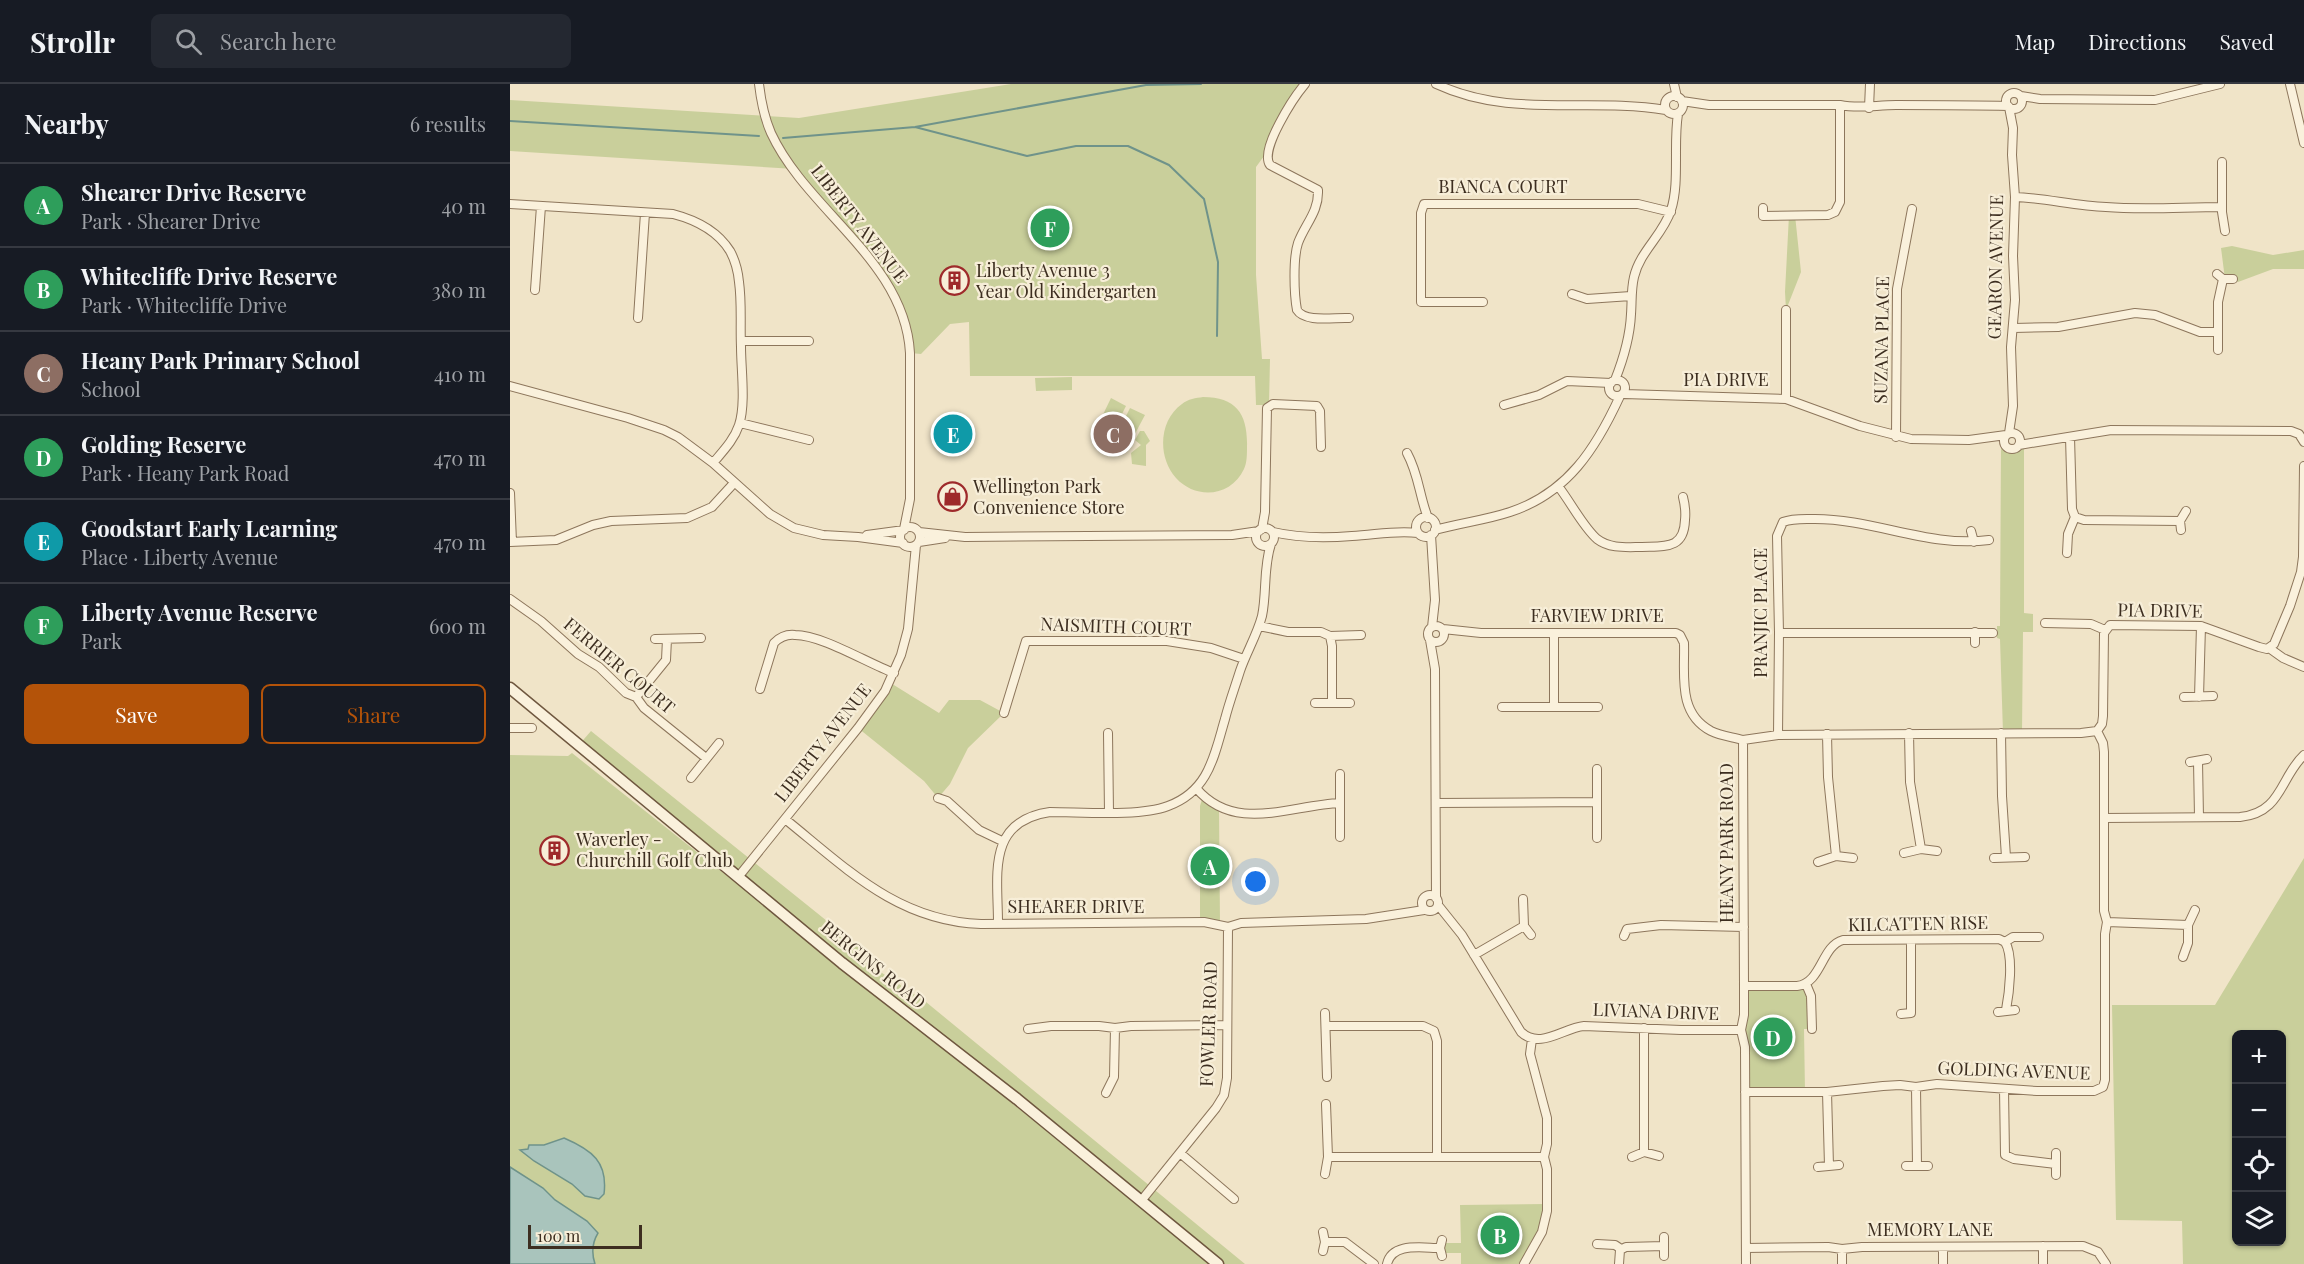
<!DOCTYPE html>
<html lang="en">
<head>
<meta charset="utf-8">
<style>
  :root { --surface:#171b24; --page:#242831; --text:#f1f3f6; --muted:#9ea1a6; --line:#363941; --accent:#b45309 }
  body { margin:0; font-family:"Playfair Display",serif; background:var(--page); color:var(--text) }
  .controls { position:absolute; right:18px; bottom:18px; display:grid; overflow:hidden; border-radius:9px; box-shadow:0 2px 4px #0004 }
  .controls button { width:54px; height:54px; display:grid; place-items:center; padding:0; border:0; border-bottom:2px solid var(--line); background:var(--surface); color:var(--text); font:30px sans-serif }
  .scale { position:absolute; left:18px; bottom:15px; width:114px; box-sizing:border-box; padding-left:6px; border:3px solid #3d2e20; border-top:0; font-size:16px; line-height:21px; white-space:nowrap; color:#3d2e20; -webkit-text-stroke:4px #f7eed8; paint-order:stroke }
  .you { position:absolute; left:746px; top:798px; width:21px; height:21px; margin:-15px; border:4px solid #fff; border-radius:50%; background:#1a73e8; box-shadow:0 0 0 9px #1a73e833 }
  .badge { display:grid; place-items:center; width:39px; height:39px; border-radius:50%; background:var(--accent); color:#fff; font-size:20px; font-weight:700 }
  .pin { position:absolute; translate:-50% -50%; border:3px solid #fff; box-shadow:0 2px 6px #0006 }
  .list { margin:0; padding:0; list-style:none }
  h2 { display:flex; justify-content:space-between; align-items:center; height:78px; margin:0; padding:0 24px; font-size:26px }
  h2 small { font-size:20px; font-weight:400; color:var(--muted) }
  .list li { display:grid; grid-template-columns:39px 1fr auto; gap:18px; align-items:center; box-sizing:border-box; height:84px; padding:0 24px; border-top:2px solid var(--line) }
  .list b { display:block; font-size:22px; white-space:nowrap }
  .list p { margin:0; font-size:20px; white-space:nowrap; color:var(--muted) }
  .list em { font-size:20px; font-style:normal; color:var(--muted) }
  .actions { display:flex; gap:12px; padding:18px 24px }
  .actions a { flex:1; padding:14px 0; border:2px solid var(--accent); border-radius:9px; text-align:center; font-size:21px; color:var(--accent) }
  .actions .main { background:var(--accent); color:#fff }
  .icon { flex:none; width:33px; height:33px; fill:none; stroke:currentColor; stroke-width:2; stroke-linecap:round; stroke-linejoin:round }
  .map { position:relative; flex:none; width:1794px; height:1180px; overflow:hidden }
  header { display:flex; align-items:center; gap:36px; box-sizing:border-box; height:84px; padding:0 30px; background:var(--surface); border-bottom:2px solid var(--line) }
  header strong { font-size:28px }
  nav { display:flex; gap:33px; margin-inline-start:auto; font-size:21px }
  .search { width:420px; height:54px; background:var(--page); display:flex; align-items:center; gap:15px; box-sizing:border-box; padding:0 21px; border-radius:9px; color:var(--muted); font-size:22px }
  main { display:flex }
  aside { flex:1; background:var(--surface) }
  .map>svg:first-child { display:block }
  .green { fill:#c9cf9b; fill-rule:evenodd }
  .water { fill:#a9c4bc; stroke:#6f938a; stroke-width:1.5 }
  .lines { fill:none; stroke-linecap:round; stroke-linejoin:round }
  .stream { stroke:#6f938a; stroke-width:2 }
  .street-casing { stroke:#8d765c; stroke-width:10 }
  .secondary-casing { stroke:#6f573f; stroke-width:13 }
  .street { stroke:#faf1dc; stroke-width:8 }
  .secondary { stroke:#faf1dc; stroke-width:10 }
  .labels { text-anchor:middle; stroke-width:4.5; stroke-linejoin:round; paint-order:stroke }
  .street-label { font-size:18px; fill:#3d2e20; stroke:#f7eed8 }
  .poi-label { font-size:18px; fill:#3d2e20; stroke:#f7eed8; text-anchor:start }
</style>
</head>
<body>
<header>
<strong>Strollr</strong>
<div class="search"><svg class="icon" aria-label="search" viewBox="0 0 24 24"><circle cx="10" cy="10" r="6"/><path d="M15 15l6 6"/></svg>Search here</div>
<nav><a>Map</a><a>Directions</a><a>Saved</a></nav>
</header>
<main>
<aside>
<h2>Nearby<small>6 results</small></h2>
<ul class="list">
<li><span class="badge" style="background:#2e9e5b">A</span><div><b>Shearer Drive Reserve</b><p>Park · Shearer Drive</p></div><em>40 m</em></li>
<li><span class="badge" style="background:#2e9e5b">B</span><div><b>Whitecliffe Drive Reserve</b><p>Park · Whitecliffe Drive</p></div><em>380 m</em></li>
<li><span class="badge" style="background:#8d6e63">C</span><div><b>Heany Park Primary School</b><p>School</p></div><em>410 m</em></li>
<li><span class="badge" style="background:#2e9e5b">D</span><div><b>Golding Reserve</b><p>Park · Heany Park Road</p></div><em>470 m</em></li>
<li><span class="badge" style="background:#0f9aa8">E</span><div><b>Goodstart Early Learning</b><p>Place · Liberty Avenue</p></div><em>470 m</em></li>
<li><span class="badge" style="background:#2e9e5b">F</span><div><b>Liberty Avenue Reserve</b><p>Park</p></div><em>600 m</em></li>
</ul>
<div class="actions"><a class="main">Save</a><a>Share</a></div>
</aside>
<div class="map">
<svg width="1794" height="1180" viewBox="0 0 1794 1180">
  <rect width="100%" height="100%" fill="#f0e4c8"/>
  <path class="green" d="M 501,0 L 795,0 L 757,68 L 746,83 L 746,191 L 752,275 L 760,275 L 759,321 L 746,321 L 745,292 L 460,292 L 459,238 L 440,240 L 411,270 L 400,269 L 388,217 L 285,85 L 0,67 L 0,16 L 289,34 Z
    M 1279,131 L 1285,131 L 1291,188 L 1276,226 L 1275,208 Z
    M 1722,162 L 1763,171 L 1794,166 L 1794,185 L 1763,185 L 1728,198 L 1723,195 L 1715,195 L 1711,164 Z
    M 562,293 L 562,306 L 526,307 L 525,294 Z
    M 693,313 C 727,313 738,331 737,363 C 737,370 737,379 734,385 C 721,413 686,416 666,394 C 647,373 649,336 672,320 C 678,315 686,314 693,313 Z
    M 601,314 L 616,322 L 601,352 L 586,345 Z
    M 620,324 L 635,331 L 619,361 L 605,354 Z
    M 630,347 L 634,347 L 640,357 L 636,361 L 636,382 L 622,380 L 621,369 L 631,361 L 625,356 Z
    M 1491,360 L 1502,365 L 1514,361 L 1514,529 L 1523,530 L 1523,548 L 1513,548 L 1512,649 L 1493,649 L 1490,555 L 1487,554 L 1487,542 L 1490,542 Z
    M 379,598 L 429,629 L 439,616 L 470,616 L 494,629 L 458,664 L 440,700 L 428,714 L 414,697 L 348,644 Z
    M 81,647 L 358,870 L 366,885 L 416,918 L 735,1180 L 708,1180 L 68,662 Z
    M 62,669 L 469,992 L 699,1180 L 0,1180 L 0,671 L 58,672 Z
    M 693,712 L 709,723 L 710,841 L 690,838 L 690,722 Z
    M 1794,774 L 1794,1180 L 1673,1180 L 1672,1137 L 1606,1136 L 1602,921 L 1705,921 ZM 1726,950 L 1772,950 L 1772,1158 L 1726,1158 Z
    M 1296,900 L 1302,945 L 1294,945 L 1295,1008 L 1235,1008 L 1234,902 Z
    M 1037,1120 L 1036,1134 L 1014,1180 L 951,1180 L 951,1169 L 931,1169 L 931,1159 L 951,1159 L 950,1121 Z"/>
  <path class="water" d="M 54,1054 C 82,1066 98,1078 94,1110 L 89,1115 L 75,1112 L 62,1100 L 24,1077 L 10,1066 L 18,1065 L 19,1061 L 34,1061 Z
    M 0,1083 L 33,1104 L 45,1116 L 77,1137 L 88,1149 C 82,1159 81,1168 85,1180 L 0,1180 Z"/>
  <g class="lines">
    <path class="stream" d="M 0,37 L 249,52
      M 405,43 L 517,72 L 566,62 L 618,62 L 659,81 L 694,115 L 708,178 L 707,252
      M 273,54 L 405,43 L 636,1 L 691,0"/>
    <defs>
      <path id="street" d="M 249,0 C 251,17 254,33 261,49 C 297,127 395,177 400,269 L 400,415 L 394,445
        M 795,0 C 784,13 749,66 760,81 L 808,106 C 809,128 795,140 788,159 C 783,174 784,210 787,226 C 795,239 825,233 839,234
        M 926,0 C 1001,35 1078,13 1156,26
        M 1164,0 L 1167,13
        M 1780,0 L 1794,59
        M1496 17a8 8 0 1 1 16 0a8 8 0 1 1-16 0Z
        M1155 21a9 9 0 1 1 18 0a9 9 0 1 1-18 0Z
        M 1511,12 L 1530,15 L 1645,16 L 1710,0
        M 1172,17 L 1199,21 L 1330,21 C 1350,25 1366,21 1386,21 C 1424,21 1461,21 1498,22
        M 1359,24 L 1360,0
        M 1712,78 L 1712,128 L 1715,147
        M 1505,113 C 1536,114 1565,122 1596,123 C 1634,126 1673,123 1712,123
        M 0,120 L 163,130 C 186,136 207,146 220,167 C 225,176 228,187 229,198 C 232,219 230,241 231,263 C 231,285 236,320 229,341 C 224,356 213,367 203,379
        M 1253,124 L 1253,132 L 1318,131 L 1325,128 L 1330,118 L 1330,21
        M 1707,190 L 1713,195 L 1708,218 L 1708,266
        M 1713,195 L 1723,195
        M 25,206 L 31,122
        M 1062,210 L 1077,215 L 1121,212
        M 973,218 L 911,218 L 911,129 L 914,120 L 1128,120 L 1161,128
        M 1276,226 L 1276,315
        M 128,234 L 135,129
        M 1504,244 L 1548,243 L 1625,229 L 1645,231 L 1690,248 L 1707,248
        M 231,257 L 299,257
        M1099 304a8 8 0 1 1 16 0a8 8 0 1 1-16 0Z
        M 1105,296 C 1113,276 1120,252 1121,230 C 1122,217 1121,206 1124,193 C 1130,167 1153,151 1161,126 C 1170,99 1163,60 1168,30
        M 0,302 L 118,334 L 154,346 L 168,353 L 203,379 L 260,430 L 284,444 L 313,451 L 348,453 L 393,459
        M 1114,310 L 1276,315 L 1350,342 L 1401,355 L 1459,356 L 1496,351
        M 994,321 L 1029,311 L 1057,297 L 1101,299
        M 230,339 L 299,356
        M1494 357a8 8 0 1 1 16 0a8 8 0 1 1-16 0Z
        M 1499,349 L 1503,322 L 1501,263 L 1505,216 L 1503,172 L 1505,113 L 1502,71 L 1503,44 L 1499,23
        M 1386,353 L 1387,205 L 1402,125
        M 1560,353 L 1562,425 L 1565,433 L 1574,436 L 1670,437 L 1676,427
        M 1509,361 L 1601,346 L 1781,347 L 1789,350 L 1794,358
        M 897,369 C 909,391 909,411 918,434
        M 1048,402 C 1060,417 1073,443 1087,455 C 1100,465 1117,463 1132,463 C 1156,462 1174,465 1175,436 C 1176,427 1175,421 1173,413
        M 0,409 L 2,458
        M906 443a10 10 0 1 1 20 0a10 10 0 1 1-20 0Z
        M 1670,437 L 1671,446
        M390 453a10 10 0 1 1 20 0a10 10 0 1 1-20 0Z
        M746 453a9 9 0 1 1 18 0a9 9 0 1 1-18 0Z
        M 752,445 L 755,428 L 757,324 L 763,320 L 807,322 L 810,327 L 811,363
        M 925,446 C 950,439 976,436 1000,428 C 1058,409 1086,364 1110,312
        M 1461,447 L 1464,458
        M 409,448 L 455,453 L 722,451 L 749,447
        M 763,448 C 788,454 817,454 842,452 C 865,451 885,446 908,449
        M 357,451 L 394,446
        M 921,451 L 925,516 L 922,543
        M 0,458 L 46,456 L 83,441 L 101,437 L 177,434 L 202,423 L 224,399
        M 409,458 L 435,454
        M 1557,469 L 1558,450 L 1565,433
        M 0,515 L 31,537 L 68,570 L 89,583 L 116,609 L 126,613 L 134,624 L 196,674
        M 1535,539 L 1581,540 L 1595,546
        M918 550a8 8 0 1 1 16 0a8 8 0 1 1-16 0Z
        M 749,542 L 778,548 L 811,548 L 820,552 L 851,551
        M 933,545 L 971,549 L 1166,549 L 1170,551 L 1174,559 C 1175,591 1167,629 1201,647 C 1211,652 1223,653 1233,656
        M 1465,548 L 1465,559
        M 1044,549 L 1044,623
        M 1269,549 L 1483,549
        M 820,552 L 822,562 L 822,619
        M 145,555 L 191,554
        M 920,556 L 925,585 L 926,814
        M 1759,564 L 1773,574 L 1794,583
        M 250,605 L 264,559 C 270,553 276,550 285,551 C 312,551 357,579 384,589
        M 126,613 L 156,576 L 157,555
        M 1674,613 L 1703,612
        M 1689,613 L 1691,542
        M 805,619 L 840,619
        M 992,623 L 1088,623
        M 494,629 L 516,557 L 657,557 L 701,564 L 734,575
        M 0,644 L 22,644
        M 1587,647 L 1592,640 L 1593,632 L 1594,549 L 1600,541 L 1691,542 L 1749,563 L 1757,565 L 1764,560 L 1780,522 L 1791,488 L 1793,473 L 1794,382
        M 598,649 L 599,728
        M 1399,649 L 1400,698 L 1411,765
        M 1491,649 L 1492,712 L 1496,773
        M 1317,650 L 1318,693 L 1326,772
        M 1268,651 L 1269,549 L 1267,452 L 1273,438 C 1283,434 1295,435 1305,435 C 1364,435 1420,464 1479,456
        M 1233,656 L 1234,902 L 1234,931 L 1231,946 L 1235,963 L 1236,1180
        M 1233,656 L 1268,651 L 1571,649 L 1587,647
        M 1688,677 L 1689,733
        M 1680,678 L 1697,675
        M 1087,685 L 1087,754
        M 181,694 L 209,659
        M 686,704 C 725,750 780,721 830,719 L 830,690
        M 428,714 L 437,717 L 469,746 L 492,757
        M 830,719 L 830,753
        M 926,719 L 1087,718
        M 1594,734 L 1730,733 C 1772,729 1770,693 1794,671
        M 275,735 C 336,784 387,837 471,840 L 694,838 L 718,843 L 731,839 L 856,835 L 914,826
        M 1394,769 L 1411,765 L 1427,767
        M 1484,774 L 1515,773
        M 1308,778 L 1326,772 L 1343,774
        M 229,792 L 348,644 L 375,607 L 391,571 L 398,545 L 406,461
        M912 819a8 8 0 1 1 16 0a8 8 0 1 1-16 0Z
        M 1013,815 L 1014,842 L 1021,851
        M 928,821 L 952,851 L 1011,948 C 1030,966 1053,944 1074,942 L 1171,946 L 1231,946
        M 1597,838 L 1678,841
        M 488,839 C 488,791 476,737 540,728 C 572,728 629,733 658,722 C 699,707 704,672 715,635 C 719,619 725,603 730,587 C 736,569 747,551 752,532 C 757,508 753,484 761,460
        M 1114,852 L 1117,845 L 1151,841 L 1234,843
        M 1495,858 L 1503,853 L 1529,853
        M 964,871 L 1014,842
        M 1673,873 L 1678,859 L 1678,841 L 1685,826
        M 1296,900 L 1301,912 L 1302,945
        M 1234,902 L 1287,902 C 1312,899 1311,862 1333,856 L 1489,855 L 1495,858 C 1504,872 1499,910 1496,926
        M 1488,928 L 1505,926
        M 815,929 L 817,993
        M 1391,930 L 1401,929 L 1401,856
        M 817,942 L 913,942 L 924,947 L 927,957 L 927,1073
        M 1134,944 L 1134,1068
        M 518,945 L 541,942 L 589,942 L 605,944 L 621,942 L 717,941
        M 1406,1003 L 1407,1082
        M 1494,1005 L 1495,1071 L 1504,1075 L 1546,1080 L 1546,1091
        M 1235,1008 L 1317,1008 L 1373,1002 L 1390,1001 L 1406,1003 L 1427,1000 L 1527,1007 L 1584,1007 L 1593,1003 L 1595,996 L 1595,850 L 1597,838 L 1594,827 L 1594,668 L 1593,659 L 1587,647
        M 1317,1008 L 1319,1082
        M 596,1009 L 604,993 L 605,944
        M 670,1069 L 724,1115
        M 818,1073 L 1034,1073
        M 1122,1073 L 1134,1068 L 1149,1072
        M 1546,1080 L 1546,1069
        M 1396,1082 L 1418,1082
        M 1308,1083 L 1329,1081
        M 815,1090 L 818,1073 L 816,1020
        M 631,1117 L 706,1024 L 714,1011 L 717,994 L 718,843
        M 813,1148 L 815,1158 L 813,1167
        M 1154,1153 L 1154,1162
        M 932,1156 L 930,1164 L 932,1172
        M 815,1158 L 835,1158 L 864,1180
        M 1087,1160 L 1105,1161 L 1111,1165
        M 1533,1162 L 1533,1180
        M 1236,1164 L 1318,1163 L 1332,1165 L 1352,1163 L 1573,1162 L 1588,1168 L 1596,1180
        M 1332,1165 L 1332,1180
        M 877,1180 C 882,1158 912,1164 930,1164
        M 1014,1180 L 1032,1148 L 1037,1127 L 1037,1085 L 1034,1073 L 1037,1060 L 1037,1034 L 1020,970 L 1022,955
        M 1109,1180 L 1110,1166 L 1116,1163 L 1154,1162 L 1154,1172
        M 1433,1180 L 1433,1163"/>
      <path id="secondary" d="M 0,604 L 332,879 L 507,1015 L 708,1180"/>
    </defs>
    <use href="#street" class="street-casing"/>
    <use href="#secondary" class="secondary-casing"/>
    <use href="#street" class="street"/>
    <use href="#secondary" class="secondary"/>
  </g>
  <defs>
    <symbol id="building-ring" viewBox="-11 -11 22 22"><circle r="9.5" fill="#f7eed8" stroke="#9e2a2b" stroke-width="1.5"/><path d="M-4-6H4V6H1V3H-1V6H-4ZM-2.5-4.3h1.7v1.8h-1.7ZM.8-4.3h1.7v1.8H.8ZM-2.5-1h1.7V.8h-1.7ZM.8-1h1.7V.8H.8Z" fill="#9e2a2b"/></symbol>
    <symbol id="shop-ring" viewBox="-11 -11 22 22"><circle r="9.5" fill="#f7eed8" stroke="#9e2a2b" stroke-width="1.5"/><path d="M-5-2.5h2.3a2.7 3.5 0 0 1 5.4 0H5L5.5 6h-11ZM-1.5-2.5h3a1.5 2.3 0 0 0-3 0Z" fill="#9e2a2b"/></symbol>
  </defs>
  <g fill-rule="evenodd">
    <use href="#building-ring" x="428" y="180" width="33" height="33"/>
    <use href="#shop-ring" x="426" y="396" width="33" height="33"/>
    <use href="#building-ring" x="28" y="750" width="33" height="33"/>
  </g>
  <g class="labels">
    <g class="street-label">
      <text x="993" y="109">BIANCA COURT</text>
      <text transform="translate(349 140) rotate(52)" y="6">LIBERTY AVENUE</text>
      <text transform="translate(1486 183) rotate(-89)" y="6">GEARON AVENUE</text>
      <text transform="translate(1372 256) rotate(-89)" y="6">SUZANA PLACE</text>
      <text x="1216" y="302">PIA DRIVE</text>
      <text transform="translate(1650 527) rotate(1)" y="6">PIA DRIVE</text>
      <text transform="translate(1251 529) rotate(-90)" y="6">PRANJIC PLACE</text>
      <text x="1087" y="538">FARVIEW DRIVE</text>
      <text transform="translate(606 543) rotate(2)" y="6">NAISMITH COURT</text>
      <text transform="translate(109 582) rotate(40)" y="6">FERRIER COURT</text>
      <text transform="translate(313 659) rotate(-52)" y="6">LIBERTY AVENUE</text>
      <text transform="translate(1217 759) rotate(-90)" y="6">HEANY PARK ROAD</text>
      <text x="566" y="829">SHEARER DRIVE</text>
      <text transform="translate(1408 840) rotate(-1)" y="6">KILCATTEN RISE</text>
      <text transform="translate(363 881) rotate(39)" y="6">BERGINS ROAD</text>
      <text transform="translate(1146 928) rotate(2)" y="6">LIVIANA DRIVE</text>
      <text transform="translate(699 940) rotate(-88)" y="6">FOWLER ROAD</text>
      <text transform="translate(1504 987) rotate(2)" y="6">GOLDING AVENUE</text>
      <text x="1420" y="1152">MEMORY LANE</text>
    </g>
    <g class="poi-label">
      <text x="466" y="193">Liberty Avenue 3<tspan x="466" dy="21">Year Old Kindergarten</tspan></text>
      <text x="463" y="409">Wellington Park<tspan x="463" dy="21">Convenience Store</tspan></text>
      <text x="66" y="762">Waverley -<tspan x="66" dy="21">Churchill Golf Club</tspan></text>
    </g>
  </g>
</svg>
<div class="controls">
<button>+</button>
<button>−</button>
<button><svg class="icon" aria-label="locate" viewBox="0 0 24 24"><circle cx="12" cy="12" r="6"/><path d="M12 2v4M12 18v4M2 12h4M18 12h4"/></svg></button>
<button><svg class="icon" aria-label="layers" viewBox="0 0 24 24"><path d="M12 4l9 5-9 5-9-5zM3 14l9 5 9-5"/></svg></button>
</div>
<div class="scale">100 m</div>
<div class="you"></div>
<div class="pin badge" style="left:700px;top:782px;background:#2e9e5b">A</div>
<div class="pin badge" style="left:990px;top:1151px;background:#2e9e5b">B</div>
<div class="pin badge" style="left:603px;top:350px;background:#8d6e63">C</div>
<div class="pin badge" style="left:1263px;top:953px;background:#2e9e5b">D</div>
<div class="pin badge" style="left:443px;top:350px;background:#0f9aa8">E</div>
<div class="pin badge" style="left:540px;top:144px;background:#2e9e5b">F</div>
</div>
</main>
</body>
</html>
